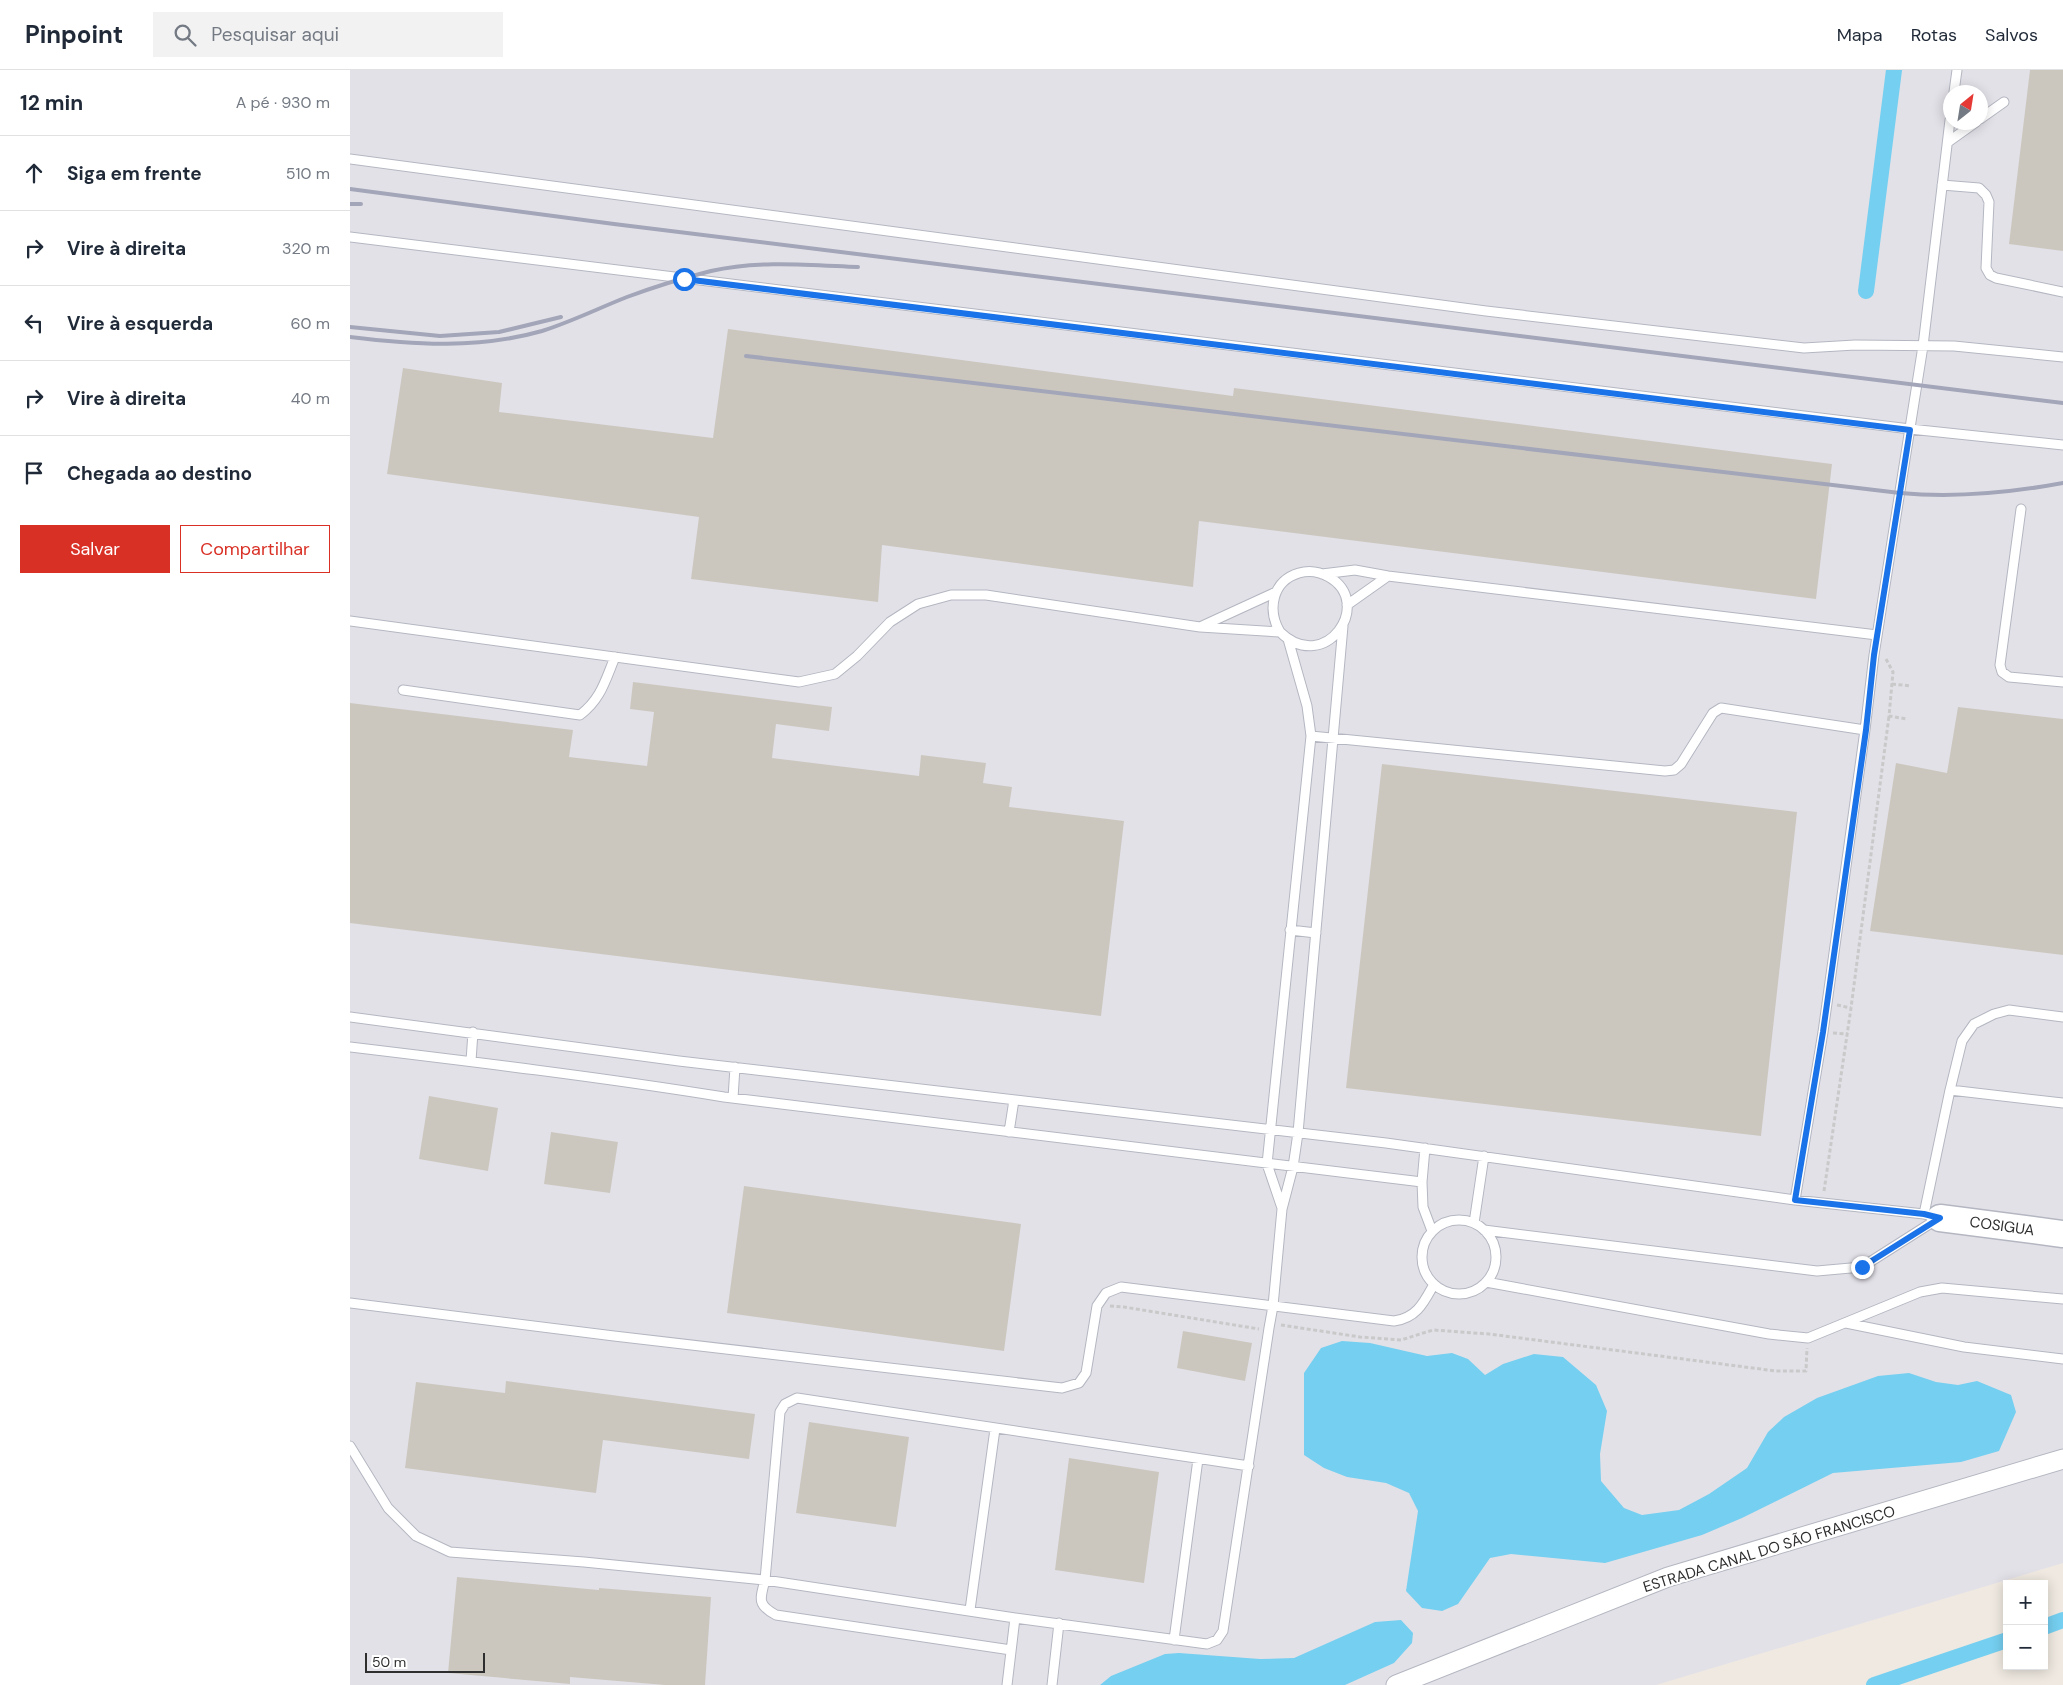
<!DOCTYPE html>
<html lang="pt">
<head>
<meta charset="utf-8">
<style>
  :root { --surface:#fff; --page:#f2f2f3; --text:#1f2937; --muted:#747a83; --line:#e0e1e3; --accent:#d93025 }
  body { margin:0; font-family:"DM Sans",sans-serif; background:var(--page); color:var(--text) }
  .controls { position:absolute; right:15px; bottom:15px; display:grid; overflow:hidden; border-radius:0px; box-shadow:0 2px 12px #0003 }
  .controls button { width:45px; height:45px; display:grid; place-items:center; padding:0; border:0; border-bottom:1px solid var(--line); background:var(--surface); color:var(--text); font:25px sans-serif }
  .compass { position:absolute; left:1593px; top:15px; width:45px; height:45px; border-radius:50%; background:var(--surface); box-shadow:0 2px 12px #0003; rotate:30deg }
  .scale { position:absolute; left:15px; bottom:12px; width:120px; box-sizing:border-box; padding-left:5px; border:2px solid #2e2e2e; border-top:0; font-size:14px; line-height:18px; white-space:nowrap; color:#2e2e2e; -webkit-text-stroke:4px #fff; paint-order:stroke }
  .stop { position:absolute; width:15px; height:15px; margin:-11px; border:4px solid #1a73e8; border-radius:50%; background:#fff }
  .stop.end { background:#1a73e8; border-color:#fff; box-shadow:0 1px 5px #0008 }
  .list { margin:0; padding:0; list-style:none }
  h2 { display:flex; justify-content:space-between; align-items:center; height:65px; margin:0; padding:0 20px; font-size:21px }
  h2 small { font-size:16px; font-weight:400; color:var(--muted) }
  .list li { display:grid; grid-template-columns:32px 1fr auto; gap:15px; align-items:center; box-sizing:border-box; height:75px; padding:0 20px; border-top:1px solid var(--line) }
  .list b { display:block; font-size:19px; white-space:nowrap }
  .list em { font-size:16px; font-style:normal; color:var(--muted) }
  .actions { display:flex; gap:10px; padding:15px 20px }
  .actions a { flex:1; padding:11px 0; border:1px solid var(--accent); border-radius:0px; text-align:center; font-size:18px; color:var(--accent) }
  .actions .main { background:var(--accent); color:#fff }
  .icon { flex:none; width:28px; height:28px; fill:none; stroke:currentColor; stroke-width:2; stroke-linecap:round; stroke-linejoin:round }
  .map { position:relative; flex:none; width:1713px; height:1615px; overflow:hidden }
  header { display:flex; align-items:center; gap:30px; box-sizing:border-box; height:70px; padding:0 25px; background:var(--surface); border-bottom:1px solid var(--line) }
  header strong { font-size:24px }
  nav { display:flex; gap:28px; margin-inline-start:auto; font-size:18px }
  .search { width:350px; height:45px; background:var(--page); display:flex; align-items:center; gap:12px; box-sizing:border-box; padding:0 18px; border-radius:0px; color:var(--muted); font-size:19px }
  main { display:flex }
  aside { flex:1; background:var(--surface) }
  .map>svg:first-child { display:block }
  .industrial { fill:#e3e1e8; fill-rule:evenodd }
  .water { fill:#75cff0 }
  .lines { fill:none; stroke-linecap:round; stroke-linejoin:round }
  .canal { stroke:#75cff0; stroke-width:16 }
  .building { fill:#cbc7bf }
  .lane-casing { stroke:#b4b7c1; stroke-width:11 }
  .street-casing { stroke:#b4b7c1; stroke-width:21 }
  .secondary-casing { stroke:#b4b7c1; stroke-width:29 }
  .path { stroke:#c9c9c9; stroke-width:3; stroke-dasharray:4 2.5; stroke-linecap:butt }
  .lane { stroke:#fff; stroke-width:9 }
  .street { stroke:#fff; stroke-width:19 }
  .secondary { stroke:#fff; stroke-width:26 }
  .rail { stroke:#a3a6b8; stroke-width:4 }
  .route { stroke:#1a73e8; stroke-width:6 }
  .labels { text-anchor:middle; stroke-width:4; stroke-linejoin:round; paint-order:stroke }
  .street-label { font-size:15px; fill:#2e2e2e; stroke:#fff }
</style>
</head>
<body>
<header>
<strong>Pinpoint</strong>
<div class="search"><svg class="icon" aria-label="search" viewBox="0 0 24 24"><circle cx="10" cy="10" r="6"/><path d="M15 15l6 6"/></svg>Pesquisar aqui</div>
<nav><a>Mapa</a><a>Rotas</a><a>Salvos</a></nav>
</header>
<main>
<aside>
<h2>12 min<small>A pé · 930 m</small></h2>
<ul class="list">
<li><svg class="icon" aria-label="ahead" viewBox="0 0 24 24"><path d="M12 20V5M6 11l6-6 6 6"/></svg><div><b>Siga em frente</b></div><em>510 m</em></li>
<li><svg class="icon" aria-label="right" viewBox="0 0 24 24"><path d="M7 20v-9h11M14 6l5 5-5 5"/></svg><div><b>Vire à direita</b></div><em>320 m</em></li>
<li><svg class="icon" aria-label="left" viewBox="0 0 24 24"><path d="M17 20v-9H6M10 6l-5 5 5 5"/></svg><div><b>Vire à esquerda</b></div><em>60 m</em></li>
<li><svg class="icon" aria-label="right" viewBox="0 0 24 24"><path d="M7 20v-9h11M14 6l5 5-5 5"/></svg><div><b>Vire à direita</b></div><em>40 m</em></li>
<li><svg class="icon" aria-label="arrive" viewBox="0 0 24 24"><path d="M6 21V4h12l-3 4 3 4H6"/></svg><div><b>Chegada ao destino</b></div></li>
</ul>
<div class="actions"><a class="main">Salvar</a><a>Compartilhar</a></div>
</aside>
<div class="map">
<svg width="1713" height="1615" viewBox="0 0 1713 1615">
  <rect width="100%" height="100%" fill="#efe9e1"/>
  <path class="industrial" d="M 0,0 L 1713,0 L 1713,1493 L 1306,1615 L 0,1615 ZM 1600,22 L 1630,22 L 1630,52 L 1600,52 Z"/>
  <path class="water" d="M 992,1271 L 1020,1273 L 1077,1286 L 1102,1283 L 1118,1289 L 1135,1305 L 1153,1294 L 1184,1284 L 1213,1287 L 1246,1315 L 1257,1341 L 1250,1384 L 1251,1411 L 1274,1438 L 1292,1445 L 1329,1440 L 1359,1424 L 1397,1398 L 1418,1362 L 1434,1347 L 1467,1328 L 1528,1306 L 1559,1303 L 1586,1312 L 1608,1315 L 1627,1311 L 1661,1325 L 1666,1342 L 1649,1381 L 1611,1392 L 1483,1403 L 1392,1448 L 1352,1465 L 1255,1493 L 1161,1484 L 1140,1488 L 1108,1534 L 1092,1541 L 1072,1538 L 1056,1521 L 1068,1441 L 1059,1423 L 1036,1413 L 997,1407 L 974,1398 L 954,1385 L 954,1303 L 971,1278 Z
    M 1051,1550 L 1063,1563 L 1062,1573 L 1044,1593 L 995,1615 L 750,1615 L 761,1606 L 815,1584 L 829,1583 L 910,1589 L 944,1588 L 1025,1552 Z"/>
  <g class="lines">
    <path class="canal" d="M 1516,221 L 1544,0
      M 1694,1557 L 1713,1550
      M 1524,1615 L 1657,1570"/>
  </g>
  <path class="building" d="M 1680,0 L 1713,0 L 1713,181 L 1659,174 Z
    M 378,259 L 883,326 L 884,318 L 1482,394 L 1466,529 L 849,451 L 843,517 L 532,475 L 528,532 L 341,509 L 349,447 L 37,404 L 53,298 L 152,313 L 149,342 L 363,368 Z
    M 283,612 L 482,637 L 479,661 L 426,654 L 422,688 L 569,706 L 571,685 L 636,693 L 633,713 L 662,717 L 659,737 L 774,751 L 751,946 L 0,853 L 0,633 L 223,660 L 219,687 L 297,696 L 304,642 L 280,639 Z
    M 1608,637 L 1713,649 L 1713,885 L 1520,861 L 1546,693 L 1597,703 Z
    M 1032,694 L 1447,742 L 1411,1066 L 996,1018 Z
    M 79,1026 L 148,1038 L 138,1101 L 69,1089 Z
    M 201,1062 L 268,1072 L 260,1123 L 194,1114 Z
    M 394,1116 L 671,1154 L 654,1281 L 377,1243 Z
    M 833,1261 L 902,1273 L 895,1311 L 827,1298 Z
    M 156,1311 L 405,1344 L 399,1389 L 253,1370 L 246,1423 L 55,1398 L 66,1312 L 155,1323 Z
    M 459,1352 L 559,1367 L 546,1457 L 446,1443 Z
    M 719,1388 L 809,1402 L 794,1513 L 705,1500 Z
    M 107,1507 L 249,1520 L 249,1518 L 361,1527 L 355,1615 L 315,1615 L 220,1607 L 220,1614 L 98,1603 Z"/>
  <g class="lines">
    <defs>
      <path id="lane" d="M 1604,22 L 1607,0
        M 1630,49 L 1654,32
        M 1598,72 L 1626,52
        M 0,89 L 1136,241 L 1454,278 L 1505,275 L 1604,276 L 1713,287
        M 1592,115 L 1629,118 L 1636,125 L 1639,132 L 1636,198 L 1640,205 L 1646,208 L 1713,222
        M 0,167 L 1560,359 L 1713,375
        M 1671,439 L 1650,595 L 1652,602 L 1659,607 L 1713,612
        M 972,504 L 1005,500 L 1038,506 L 1527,565
        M 997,535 L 1038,506
        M 0,551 L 449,612 L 485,604 L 507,586 L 540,552 L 568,534 L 601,525 L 636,525 L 850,557 L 930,562 C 975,606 1025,533 979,507 C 970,502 959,500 949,503 C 922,511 917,540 930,562
        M 852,556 L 926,522
        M 53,620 L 230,645 C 251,629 255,611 265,587
        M 961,666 L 1315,701 L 1324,700 L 1331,694 L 1363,643 L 1371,638 L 1515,660
        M 940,860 L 966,863
        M 0,947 L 329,991 L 1036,1073 L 1445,1130 L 1574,1144 L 1588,1147
        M 0,977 C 125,992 250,1007 374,1027 L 1072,1112
        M 121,991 L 123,962
        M 1600,1020 L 1612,971 L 1624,954 L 1644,944 L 1659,940 L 1713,947
        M 383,1028 L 385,997
        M 659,1062 L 664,1030
        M 1075,1078 L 1072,1112 L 1073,1137 L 1082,1161
        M 1445,1130 L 1473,962 L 1515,660 L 1524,585 L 1573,276 L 1600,50
        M 932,1138 L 917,1094 L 961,666 L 957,636 L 938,569
        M 1574,1144 L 1600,1020 L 1713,1033
        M1072 1187a37 37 0 1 1 74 0a37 37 0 1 1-74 0Z
        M 1124,1153 L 1134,1086
        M 1134,1160 L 1467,1201 L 1512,1197 L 1589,1148
        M 1136,1212 L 1419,1264 L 1458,1268 L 1570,1222 L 1592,1218 L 1713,1229
        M 0,1233 L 264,1266 L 712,1318 L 729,1313 L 736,1303 L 747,1236 L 756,1223 L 771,1217 L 1044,1251 C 1067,1248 1074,1232 1084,1214
        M 1496,1253 L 1614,1277 L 1713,1289
        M 0,1376 L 38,1438 L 66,1466 L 100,1482 L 234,1492 L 415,1510 C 410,1529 407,1535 426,1545 L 661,1580
        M 899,1396 L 447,1328 L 435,1334 L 430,1342 L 415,1510 L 665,1548 L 857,1574 L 867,1570 L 873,1561 L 919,1258 L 923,1236 L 932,1139 L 943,1097 L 948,1063 L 993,556
        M 620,1540 L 645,1359
        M 824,1570 L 848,1389
        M 657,1615 L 665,1548
        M 702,1615 L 709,1553"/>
      <path id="street" d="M 1046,1615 L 1318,1507 L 1713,1389"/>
      <path id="secondary" d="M 1590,1148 L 1713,1164"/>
    </defs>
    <use href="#lane" class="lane-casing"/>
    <use href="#street" class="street-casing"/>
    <use href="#secondary" class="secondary-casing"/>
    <path class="path" d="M 1536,589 L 1543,602 L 1539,646 L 1557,649
      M 1542,614 L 1561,616
      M 1487,935 L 1501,938
      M 1483,963 L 1498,964
      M 1474,1121 L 1501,938 L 1539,646
      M 760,1236 L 774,1237 L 909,1259
      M 931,1255 L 1010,1267 L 1051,1270 L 1083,1260 L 1139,1264 L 1426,1301 L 1456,1301 L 1457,1278"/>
    <use href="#lane" class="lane"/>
    <use href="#street" class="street"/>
    <use href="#secondary" class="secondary"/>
    <path class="rail" d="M 0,119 L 264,154 L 1713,333
      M 0,134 L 11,134
      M 0,257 L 90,266 L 149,262 L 211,247
      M 0,267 C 64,275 129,279 192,261 C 221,252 249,238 277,227 C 304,217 333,208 361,201 C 409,190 460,195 508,197
      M 396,286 L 1550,423 C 1605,428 1659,423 1713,413"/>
  </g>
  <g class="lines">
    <path class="route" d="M 334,209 L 1560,360 L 1524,585 L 1516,660 L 1473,962 L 1445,1130 L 1574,1144 L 1590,1148 L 1512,1197"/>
  </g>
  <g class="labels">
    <g class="street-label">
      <text transform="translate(1652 1156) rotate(8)" y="5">COSIGUA</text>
      <text transform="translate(1419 1479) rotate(-17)" y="5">ESTRADA CANAL DO SÃO FRANCISCO</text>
    </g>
  </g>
</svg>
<div class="controls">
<button>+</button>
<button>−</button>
</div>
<svg class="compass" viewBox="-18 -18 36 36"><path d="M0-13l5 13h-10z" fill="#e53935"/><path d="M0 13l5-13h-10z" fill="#747a83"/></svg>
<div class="scale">50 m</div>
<div class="stop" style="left:334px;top:209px"></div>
<div class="stop end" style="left:1512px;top:1197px"></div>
</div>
</main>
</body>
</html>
